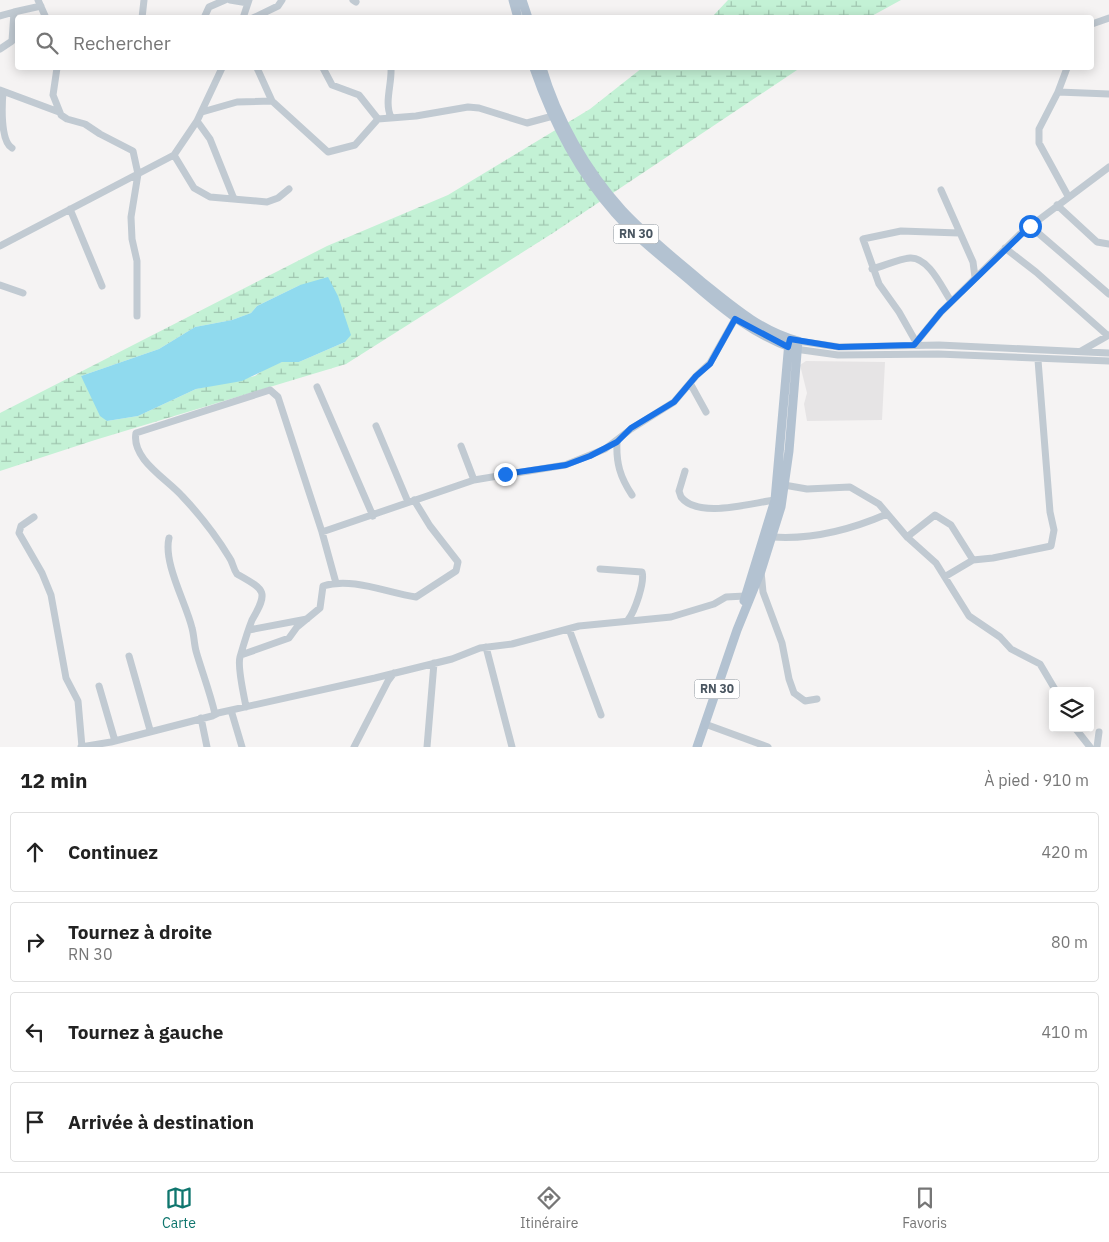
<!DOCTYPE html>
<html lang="fr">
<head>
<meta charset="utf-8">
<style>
  :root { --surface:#fff; --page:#f6f6f6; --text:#222; --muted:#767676; --line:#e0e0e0; --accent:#0f766e }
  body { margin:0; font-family:"IBM Plex Sans",sans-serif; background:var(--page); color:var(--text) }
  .controls { position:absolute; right:15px; bottom:15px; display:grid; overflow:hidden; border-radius:5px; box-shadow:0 2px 12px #0003 }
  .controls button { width:45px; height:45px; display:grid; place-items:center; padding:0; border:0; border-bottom:1px solid var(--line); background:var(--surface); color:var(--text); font:25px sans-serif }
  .stop { position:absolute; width:15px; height:15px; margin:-11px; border:4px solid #1a73e8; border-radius:50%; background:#fff }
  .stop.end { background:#1a73e8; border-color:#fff; box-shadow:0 1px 5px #0008 }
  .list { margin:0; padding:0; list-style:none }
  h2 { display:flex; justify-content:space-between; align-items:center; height:65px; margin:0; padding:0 20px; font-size:21px }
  h2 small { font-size:16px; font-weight:400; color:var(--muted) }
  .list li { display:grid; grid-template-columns:32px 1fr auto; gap:15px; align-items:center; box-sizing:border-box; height:80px; margin:0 10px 10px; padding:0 10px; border:1px solid var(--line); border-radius:5px }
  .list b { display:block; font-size:19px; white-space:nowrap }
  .list p { margin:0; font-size:16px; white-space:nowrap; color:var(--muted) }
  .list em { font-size:16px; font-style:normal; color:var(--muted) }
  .icon { flex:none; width:28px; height:28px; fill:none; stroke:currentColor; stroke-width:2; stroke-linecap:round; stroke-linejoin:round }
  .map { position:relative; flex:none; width:1109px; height:747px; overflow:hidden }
  .search { position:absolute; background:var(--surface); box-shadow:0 2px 12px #0003; left:15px; right:15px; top:15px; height:55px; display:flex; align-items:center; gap:12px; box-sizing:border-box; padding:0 18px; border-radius:5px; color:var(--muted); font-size:19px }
  .sheet { height:425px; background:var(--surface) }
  nav { display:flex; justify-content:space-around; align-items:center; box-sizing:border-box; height:70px; border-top:1px solid var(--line); background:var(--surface); font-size:14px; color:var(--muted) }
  nav a { display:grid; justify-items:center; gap:2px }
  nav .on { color:var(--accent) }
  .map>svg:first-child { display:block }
  .education { fill:#e6e4e5 }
  .wetland { fill:url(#wetland-marsh); fill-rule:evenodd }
  .water { fill:#90daee }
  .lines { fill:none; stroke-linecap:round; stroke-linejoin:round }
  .minor { stroke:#c1cad2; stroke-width:7 }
  .major { stroke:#b3c2d1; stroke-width:9 }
  .route { stroke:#1a73e8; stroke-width:6 }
  .labels { text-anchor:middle; stroke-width:4; stroke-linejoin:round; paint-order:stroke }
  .shield { fill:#fff; stroke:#808990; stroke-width:1 }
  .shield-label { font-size:12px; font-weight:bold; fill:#4a5661 }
</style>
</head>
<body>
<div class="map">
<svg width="1109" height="747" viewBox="0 0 1109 747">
  <defs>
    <pattern id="wetland-marsh" width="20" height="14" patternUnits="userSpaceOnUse" patternTransform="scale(1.25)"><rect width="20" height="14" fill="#c3f1d5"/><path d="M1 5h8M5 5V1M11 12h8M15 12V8" fill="none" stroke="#a0c6b0"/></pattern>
  </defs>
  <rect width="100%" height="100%" fill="#f5f3f3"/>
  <path class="education" d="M 806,361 L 885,362 L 882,420 L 807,421 L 804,404 L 807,393 L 800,365 Z"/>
  <path class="wetland" d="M 728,0 L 901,0 L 870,17 L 712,17 Z
    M 642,68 L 800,68 L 553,233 L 346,364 L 95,440 L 0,471 L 0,413 L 327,246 L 448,195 L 590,109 ZM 300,285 L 345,342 L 299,362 L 282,362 L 269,366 L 255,376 L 196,389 L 138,416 L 107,421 L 81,376 L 159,349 L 195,327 L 232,320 L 251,313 L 257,306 Z"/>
  <path class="water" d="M 328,277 L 338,296 L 351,335 L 345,342 L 299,362 L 282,362 L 242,381 L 196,389 L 138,416 L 107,421 L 100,416 L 81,376 L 159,349 L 195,327 L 232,320 L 251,313 L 257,306 L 300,285 Z"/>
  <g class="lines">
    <path class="minor" d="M 38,0 L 46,18
      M 230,0 L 248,3
      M 353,0 L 356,2
      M 0,16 L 14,12
      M 142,18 L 144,0
      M 204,18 L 209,7 L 225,0
      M 243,18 L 249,0
      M 253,18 L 278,6 L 282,0
      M 1092,24 L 1109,18
      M 0,49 L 12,41 L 14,12 L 41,6
      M 57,68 L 53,95 L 61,115 L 67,119 L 85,124 L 100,134 L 133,151 L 138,174
      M 257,68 L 272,101 L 328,152 L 355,145 L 378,119 L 416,116 L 468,107 L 479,108 L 527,123 L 553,116
      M 323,68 L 332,85 L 359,95 L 378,119
      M 1067,68 L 1058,92 L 1039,129 L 1039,143 L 1068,196
      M 0,90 L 59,112
      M 3,92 C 2,104 0,141 12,148
      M 1058,92 L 1109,94
      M 202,112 L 237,102 L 272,101
      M 391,117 C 384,103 392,84 391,68
      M 197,121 L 210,139 L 234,199
      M 174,155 L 194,188 L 210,197 L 267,202 L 278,198 L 289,189
      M 941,190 L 973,262 L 975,277
      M 1057,205 L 1097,242 L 1109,244
      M 70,209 L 102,286
      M 1030,226 L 1109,294
      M 0,246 L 174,155 L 197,121 L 222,68
      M 1005,248 L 1036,272 L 1107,335
      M 872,269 C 884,266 898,259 910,258 C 929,257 942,288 951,301
      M 0,285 L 23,293
      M 137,316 L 137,261 L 132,239 L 131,217 L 138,174
      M 798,341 L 839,347 L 939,345 L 1109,353
      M 916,342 L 899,312 L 879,284 L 863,239 L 901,231 L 959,233
      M 914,345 L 941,312 L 1020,234 L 1109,167
      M 795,349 L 838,355 L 938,354 L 1109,361
      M 1081,351 L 1109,335
      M 690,383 L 706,412
      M 317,387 L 373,516
      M 376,426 L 408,502
      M 617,442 C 616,463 620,477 632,495
      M 461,446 L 474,480
      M 685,471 L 679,491 L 681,497 C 698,519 751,503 775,500
      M 784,485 L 807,489 L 850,487 L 879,504 L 907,537 L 936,563 L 969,616 L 1000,637 L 1011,649 L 1040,664 L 1056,691
      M 34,517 L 21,526 L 19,533 L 42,573 L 51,595 L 66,678 L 78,701 L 82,747
      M 322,532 L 474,480 L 565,465 L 605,449 L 631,429 L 674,402 L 696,376 L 710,363 L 735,319
      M 772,537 C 813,540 850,530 887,514
      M 907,537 L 935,515 L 951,525 L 973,560
      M 169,538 C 163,563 186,603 192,628 C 194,635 194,643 196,651 C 202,672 210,692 215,714
      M 600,569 L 642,572 C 645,582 635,611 628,620
      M 761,571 L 763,592 L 782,643 L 789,679 L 794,693 L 805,701 L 817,699
      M 946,576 L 973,560 L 993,558 L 1051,546 L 1054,530 L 1050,512 L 1038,360
      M 569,629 L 601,715
      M 249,630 L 307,619
      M 486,647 L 512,747
      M 241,655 L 289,638 L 297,627 L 320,608 L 323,586 C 353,577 387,593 416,597 L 456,571 L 458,562 L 430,526 L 414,500
      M 129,656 L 150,730
      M 99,686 L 115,741
      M 246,707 C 244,695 237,667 240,657 C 242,650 250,625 252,620 C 269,591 265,590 237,574 C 233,569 233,562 229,557 C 215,534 200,515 182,496 C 167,479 131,459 136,433 L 270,390 L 278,397 L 322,532 L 336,583
      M 231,710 L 242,747
      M 201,718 L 207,747
      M 705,724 L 768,747
      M 1075,728 L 1090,747
      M 81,747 L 111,742 L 212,716 L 218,713 L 375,678 L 452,659 L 480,648 L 512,644 L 579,626 L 671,617 L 714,604 L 726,597 L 745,596
      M 354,747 L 388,681 L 394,673
      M 427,747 L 434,663
      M 1097,747 L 1099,732"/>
    <path class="major" d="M 513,0 L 518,18
      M 522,0 L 528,18
      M 534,68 C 552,120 578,171 615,213 C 638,239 667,261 694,284 C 725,311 756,336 795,349
      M 542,68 C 557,119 586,170 622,210 C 646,236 674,258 701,281 C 731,305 760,331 798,341 L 789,451 L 781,507 L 761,571 L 737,630 L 697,747
      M 744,601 L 775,500 L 789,342"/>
  </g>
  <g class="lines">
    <path class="route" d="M 505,474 L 566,465 L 590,456 L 617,442 L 631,428 L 674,402 L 696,376 L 710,364 L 735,319 L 788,347 L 790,339 L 839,347 L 914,345 L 941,312 L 1030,226"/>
  </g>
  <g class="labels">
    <g class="shield">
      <rect x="613.5" y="224.5" width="45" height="19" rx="4"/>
      <rect x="694.5" y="679.5" width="45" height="19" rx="4"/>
    </g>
    <g class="shield-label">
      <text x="636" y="238">RN 30</text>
      <text x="717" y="693">RN 30</text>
    </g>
  </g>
</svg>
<div class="controls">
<button><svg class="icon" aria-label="layers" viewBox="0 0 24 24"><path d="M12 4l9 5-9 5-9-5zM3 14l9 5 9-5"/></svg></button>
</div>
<div class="stop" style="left:1030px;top:226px"></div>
<div class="stop end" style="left:505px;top:474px"></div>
<div class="search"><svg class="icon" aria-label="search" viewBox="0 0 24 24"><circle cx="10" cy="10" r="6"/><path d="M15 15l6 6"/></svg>Rechercher</div>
</div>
<section class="sheet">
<h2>12 min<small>À pied · 910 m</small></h2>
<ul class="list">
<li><svg class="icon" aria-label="ahead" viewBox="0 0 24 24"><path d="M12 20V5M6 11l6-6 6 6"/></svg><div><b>Continuez</b></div><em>420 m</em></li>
<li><svg class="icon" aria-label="right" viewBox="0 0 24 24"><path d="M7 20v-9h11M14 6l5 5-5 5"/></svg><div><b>Tournez à droite</b><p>RN 30</p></div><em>80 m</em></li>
<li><svg class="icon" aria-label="left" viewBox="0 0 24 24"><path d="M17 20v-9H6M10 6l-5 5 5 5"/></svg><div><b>Tournez à gauche</b></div><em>410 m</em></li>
<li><svg class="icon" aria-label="arrive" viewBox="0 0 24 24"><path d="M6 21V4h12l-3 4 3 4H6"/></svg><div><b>Arrivée à destination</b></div></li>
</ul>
</section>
<nav>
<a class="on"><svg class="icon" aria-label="map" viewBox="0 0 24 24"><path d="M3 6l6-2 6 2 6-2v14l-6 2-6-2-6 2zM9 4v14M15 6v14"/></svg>Carte</a>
<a><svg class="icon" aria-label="directions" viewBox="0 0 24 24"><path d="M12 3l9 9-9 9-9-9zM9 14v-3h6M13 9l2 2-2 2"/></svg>Itinéraire</a>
<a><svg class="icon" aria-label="saved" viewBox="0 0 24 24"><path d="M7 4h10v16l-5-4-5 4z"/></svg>Favoris</a>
</nav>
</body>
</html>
